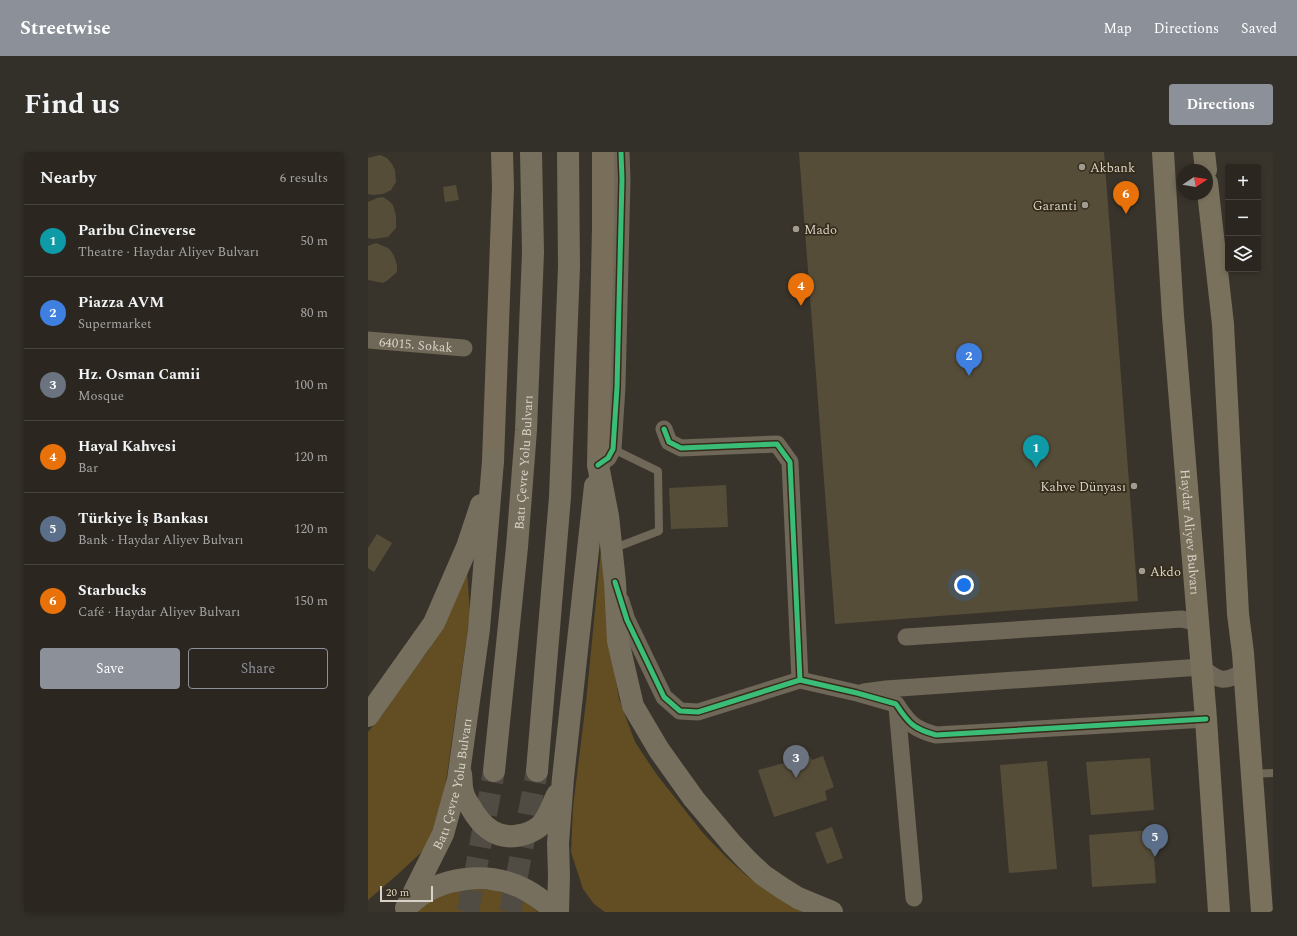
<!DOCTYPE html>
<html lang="en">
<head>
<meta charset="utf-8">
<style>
  :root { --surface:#2b2720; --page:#332f29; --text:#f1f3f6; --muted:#a6a5a5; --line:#47443e; --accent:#8c9099 }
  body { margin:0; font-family:Spectral,serif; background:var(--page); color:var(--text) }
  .controls { position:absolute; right:12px; top:12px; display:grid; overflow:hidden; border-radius:4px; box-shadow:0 2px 6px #0003 }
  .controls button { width:36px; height:36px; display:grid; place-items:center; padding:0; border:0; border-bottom:1px solid var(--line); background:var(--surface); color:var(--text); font:20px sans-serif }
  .compass { position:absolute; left:809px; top:12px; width:36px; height:36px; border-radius:50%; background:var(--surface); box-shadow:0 2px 6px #0003; rotate:78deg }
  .scale { position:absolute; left:12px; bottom:10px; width:53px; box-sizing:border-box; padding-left:4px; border:2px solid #d8d3c8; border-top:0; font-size:11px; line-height:14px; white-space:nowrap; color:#d8d3c8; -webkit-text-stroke:3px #352c1b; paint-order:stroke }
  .you { position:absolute; left:596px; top:433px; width:14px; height:14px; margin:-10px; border:3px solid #fff; border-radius:50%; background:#1a73e8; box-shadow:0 0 0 6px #1a73e833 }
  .badge { display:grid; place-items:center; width:26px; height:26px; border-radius:50%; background:var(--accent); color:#fff; font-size:13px; font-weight:700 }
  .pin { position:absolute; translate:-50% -33px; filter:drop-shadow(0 1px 2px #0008) }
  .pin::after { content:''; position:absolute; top:21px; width:14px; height:12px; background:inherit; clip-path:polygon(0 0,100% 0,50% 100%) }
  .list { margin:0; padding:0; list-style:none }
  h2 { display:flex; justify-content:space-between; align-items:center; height:52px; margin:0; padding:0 16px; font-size:17px }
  h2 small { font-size:13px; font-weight:400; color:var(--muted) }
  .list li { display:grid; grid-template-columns:26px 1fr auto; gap:12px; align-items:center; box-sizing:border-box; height:72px; padding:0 16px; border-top:1px solid var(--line) }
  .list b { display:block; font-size:15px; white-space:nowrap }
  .list p { margin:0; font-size:13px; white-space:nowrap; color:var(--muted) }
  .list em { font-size:13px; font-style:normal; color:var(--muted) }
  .actions { display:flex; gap:8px; padding:12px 16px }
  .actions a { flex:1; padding:9px 0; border:1px solid var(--accent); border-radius:4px; text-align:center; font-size:14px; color:var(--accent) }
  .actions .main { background:var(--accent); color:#fff }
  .icon { flex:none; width:22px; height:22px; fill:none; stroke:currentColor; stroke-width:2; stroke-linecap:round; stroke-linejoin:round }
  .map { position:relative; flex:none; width:905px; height:760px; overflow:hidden; border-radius:4px }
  header { display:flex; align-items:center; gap:24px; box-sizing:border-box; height:56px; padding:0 20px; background:var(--accent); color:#fff }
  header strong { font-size:19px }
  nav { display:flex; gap:22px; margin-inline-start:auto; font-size:14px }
  .intro { display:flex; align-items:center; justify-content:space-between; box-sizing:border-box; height:96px; padding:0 24px }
  h1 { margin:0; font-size:28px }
  .button { padding:10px 18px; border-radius:4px; background:var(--accent); color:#fff; font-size:14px; font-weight:700 }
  main { display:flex; gap:24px; padding:0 24px }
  aside { flex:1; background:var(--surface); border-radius:4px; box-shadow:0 2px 6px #0003 }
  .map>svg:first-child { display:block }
  .green { fill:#624e22 }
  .building { fill:#564d39 }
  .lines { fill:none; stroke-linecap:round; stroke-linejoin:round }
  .highway-tunnel { stroke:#514c43; stroke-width:22; stroke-dasharray:22 11; stroke-linecap:butt }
  .lane { stroke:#6f6757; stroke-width:8 }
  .street { stroke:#6f6757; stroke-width:17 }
  .secondary { stroke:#7a715d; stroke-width:22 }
  .primary { stroke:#786e59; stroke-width:22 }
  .highway { stroke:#766f5e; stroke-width:22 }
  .cycleway-casing { stroke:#352c1b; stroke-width:8 }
  .cycleway { stroke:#3abd76; stroke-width:5 }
  .poi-dot { fill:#a09b91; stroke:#352c1b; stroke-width:1.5 }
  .labels { text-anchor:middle; stroke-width:3.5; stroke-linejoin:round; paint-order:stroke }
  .poi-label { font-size:13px; fill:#d8d3c8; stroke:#352c1b; text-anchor:start }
  .street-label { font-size:13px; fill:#d8d3c8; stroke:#352c1b }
</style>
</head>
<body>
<header>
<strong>Streetwise</strong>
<nav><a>Map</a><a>Directions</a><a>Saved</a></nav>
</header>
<div class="intro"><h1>Find us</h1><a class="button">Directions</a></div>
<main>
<aside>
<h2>Nearby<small>6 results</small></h2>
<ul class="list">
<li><span class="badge" style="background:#0f9aa8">1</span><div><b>Paribu Cineverse</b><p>Theatre · Haydar Aliyev Bulvarı</p></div><em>50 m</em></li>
<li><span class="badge" style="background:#3f7fe0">2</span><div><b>Piazza AVM</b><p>Supermarket</p></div><em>80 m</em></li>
<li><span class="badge" style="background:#6b7280">3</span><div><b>Hz. Osman Camii</b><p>Mosque</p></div><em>100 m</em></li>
<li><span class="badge" style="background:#e8710a">4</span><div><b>Hayal Kahvesi</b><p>Bar</p></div><em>120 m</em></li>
<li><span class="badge" style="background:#5c6f8a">5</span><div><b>Türkiye İş Bankası</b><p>Bank · Haydar Aliyev Bulvarı</p></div><em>120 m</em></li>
<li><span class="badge" style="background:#e8710a">6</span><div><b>Starbucks</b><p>Café · Haydar Aliyev Bulvarı</p></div><em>150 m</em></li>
</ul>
<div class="actions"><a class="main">Save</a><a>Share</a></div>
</aside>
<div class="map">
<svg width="905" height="760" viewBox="0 0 905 760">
  <rect width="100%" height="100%" fill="#39342b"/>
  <path class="green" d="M 233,398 L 236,410 L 240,479 L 251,547 L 267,590 L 289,623 L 335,681 L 358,705 L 379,724 L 402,740 L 436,760 L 237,760 L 226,752 L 215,737 L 203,700 L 205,655 L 218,550 Z
    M 99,419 L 102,461 L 75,651 L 58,696 L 29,723 L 0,748 L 0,580 L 15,562 L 32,536 L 60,499 L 81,454 Z
    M 96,737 L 127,738 L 157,749 L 170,760 L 47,760 L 66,746 Z"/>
  <path class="building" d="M 431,0 L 736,0 L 770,449 L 467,472 Z
    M 12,3 L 19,6 L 24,12 L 27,18 L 28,30 L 23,38 L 15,42 L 5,43 L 0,42 L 0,6 Z
    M 88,33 L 91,48 L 77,50 L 75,35 Z
    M 15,45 L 21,49 L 25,53 L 28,64 L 28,76 L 20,85 L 5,87 L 0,86 L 0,50 L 9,46 Z
    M 8,91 L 20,96 L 23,99 L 26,104 L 29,113 L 29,120 L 20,128 L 15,131 L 0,128 L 0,94 Z
    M 358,333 L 360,375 L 303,377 L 301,336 Z
    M 9,382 L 24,391 L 6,420 L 0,416 L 0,396 Z
    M 442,604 L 444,608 L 455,604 L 466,635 L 457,639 L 459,648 L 406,665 L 390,618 Z
    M 782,606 L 786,658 L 723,663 L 718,610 Z
    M 679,609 L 689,717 L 641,721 L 632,613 Z
    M 464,675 L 475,706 L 459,712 L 447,681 Z
    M 784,678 L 788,731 L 724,735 L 721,683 Z"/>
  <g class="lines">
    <path class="highway-tunnel" d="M 100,760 L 126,619
      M 142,760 L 169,619"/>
    <path class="lane" d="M 244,397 L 291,379 L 290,319 L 245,297
      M 884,622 L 905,621"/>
    <g class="street">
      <path id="s1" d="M 0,188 L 96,196"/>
      <path d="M 296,277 L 301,290 L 313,296 L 409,292 L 422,310 L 432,528"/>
      <path d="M 230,313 L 240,306 L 245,297 L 249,235 L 254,27 L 253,0"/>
      <path d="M 253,449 L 259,468 L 296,545 L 312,559 L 330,560 L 432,528 L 489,541 L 528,552 C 541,572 546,577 568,583 L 838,567"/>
      <path d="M 538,485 L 814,467 L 830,471"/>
      <path d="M 496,540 L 518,537 L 833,515 C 851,529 856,532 876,519"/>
      <path d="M 529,555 L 546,746"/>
    </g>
    <g class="secondary">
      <path id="s2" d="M 795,0 L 805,164 L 838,567 L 851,760"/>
      <path d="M 836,0 L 838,18"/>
      <path d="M 839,31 L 855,172 L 870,462 L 875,501 L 894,760"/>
    </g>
    <path class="primary" d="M 125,309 L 135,36 L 134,0
      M 230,313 L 235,76 L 235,0"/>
    <g class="highway">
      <path d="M 230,313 L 240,364 L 247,430 L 250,489 L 265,554 L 291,598 L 326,647 L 364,692 L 380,709 L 395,723 L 414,736 L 430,746 L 464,760"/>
      <path d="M 0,564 L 66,471 L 99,395 L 113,353"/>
      <path id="s3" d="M 126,619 L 149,395 L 158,278 L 165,100 L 163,0"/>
      <path d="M 169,619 L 192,345 L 201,115 L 200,0"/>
      <path d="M 93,622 C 94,628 93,634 95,640 C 96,645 99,650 102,654 C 114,676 131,690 157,682 C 163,680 169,677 173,673 C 181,665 184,653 189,643"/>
      <path d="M 40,754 C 69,724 121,718 158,738 C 169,744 178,751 188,760"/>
      <path id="s4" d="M 38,756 L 75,682 L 90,628 L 111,477 L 125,309"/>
      <path d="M 190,760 L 191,723 L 190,691 L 195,626 L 227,334"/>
    </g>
    <defs>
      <path id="cycleway" d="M 296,277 L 301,290 L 313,296 L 409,292 L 422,310 L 432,528
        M 230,313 L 240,306 L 245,297 L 249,235 L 254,27 L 253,0
        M 247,430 L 259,468 L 296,545 L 312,559 L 330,560 L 432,528 L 489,541 L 528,552 C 541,572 546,577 568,583 L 838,567"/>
    </defs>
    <use href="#cycleway" class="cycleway-casing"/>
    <use href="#cycleway" class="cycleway"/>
  </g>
  <g class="poi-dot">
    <circle cx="714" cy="15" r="4"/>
    <circle cx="717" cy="53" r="4"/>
    <circle cx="428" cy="77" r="4"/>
    <circle cx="766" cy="334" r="4"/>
    <circle cx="774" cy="419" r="4"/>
  </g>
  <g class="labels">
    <g class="poi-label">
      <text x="722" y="20">Akbank</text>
      <text x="709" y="58" text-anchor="end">Garanti</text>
      <text x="436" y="82">Mado</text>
      <text x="758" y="339" text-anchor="end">Kahve Dünyası</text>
      <text x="782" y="424">Akdo</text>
    </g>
    <g class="street-label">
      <text dy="5" stroke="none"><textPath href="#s1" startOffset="48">64015. Sokak</textPath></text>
      <text dy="5" stroke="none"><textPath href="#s3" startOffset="310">Batı Çevre Yolu Bulvarı</textPath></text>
      <text dy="5" stroke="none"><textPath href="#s2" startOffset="381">Haydar Aliyev Bulvarı</textPath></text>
      <text dy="5" stroke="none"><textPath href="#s4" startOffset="134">Batı Çevre Yolu Bulvarı</textPath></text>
    </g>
  </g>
</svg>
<div class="controls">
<button>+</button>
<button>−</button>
<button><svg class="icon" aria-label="layers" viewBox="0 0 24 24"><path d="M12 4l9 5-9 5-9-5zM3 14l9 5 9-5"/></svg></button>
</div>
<svg class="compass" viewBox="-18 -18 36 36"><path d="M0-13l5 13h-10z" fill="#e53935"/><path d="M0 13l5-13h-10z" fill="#a6a5a5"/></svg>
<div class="scale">20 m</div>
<div class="you"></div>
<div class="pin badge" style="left:668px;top:316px;background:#0f9aa8">1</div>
<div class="pin badge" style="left:601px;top:224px;background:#3f7fe0">2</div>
<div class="pin badge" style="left:428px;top:626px;background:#6b7280">3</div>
<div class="pin badge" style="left:433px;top:154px;background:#e8710a">4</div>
<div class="pin badge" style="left:787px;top:705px;background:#5c6f8a">5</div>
<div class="pin badge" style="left:758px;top:62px;background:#e8710a">6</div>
</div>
</main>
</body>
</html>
